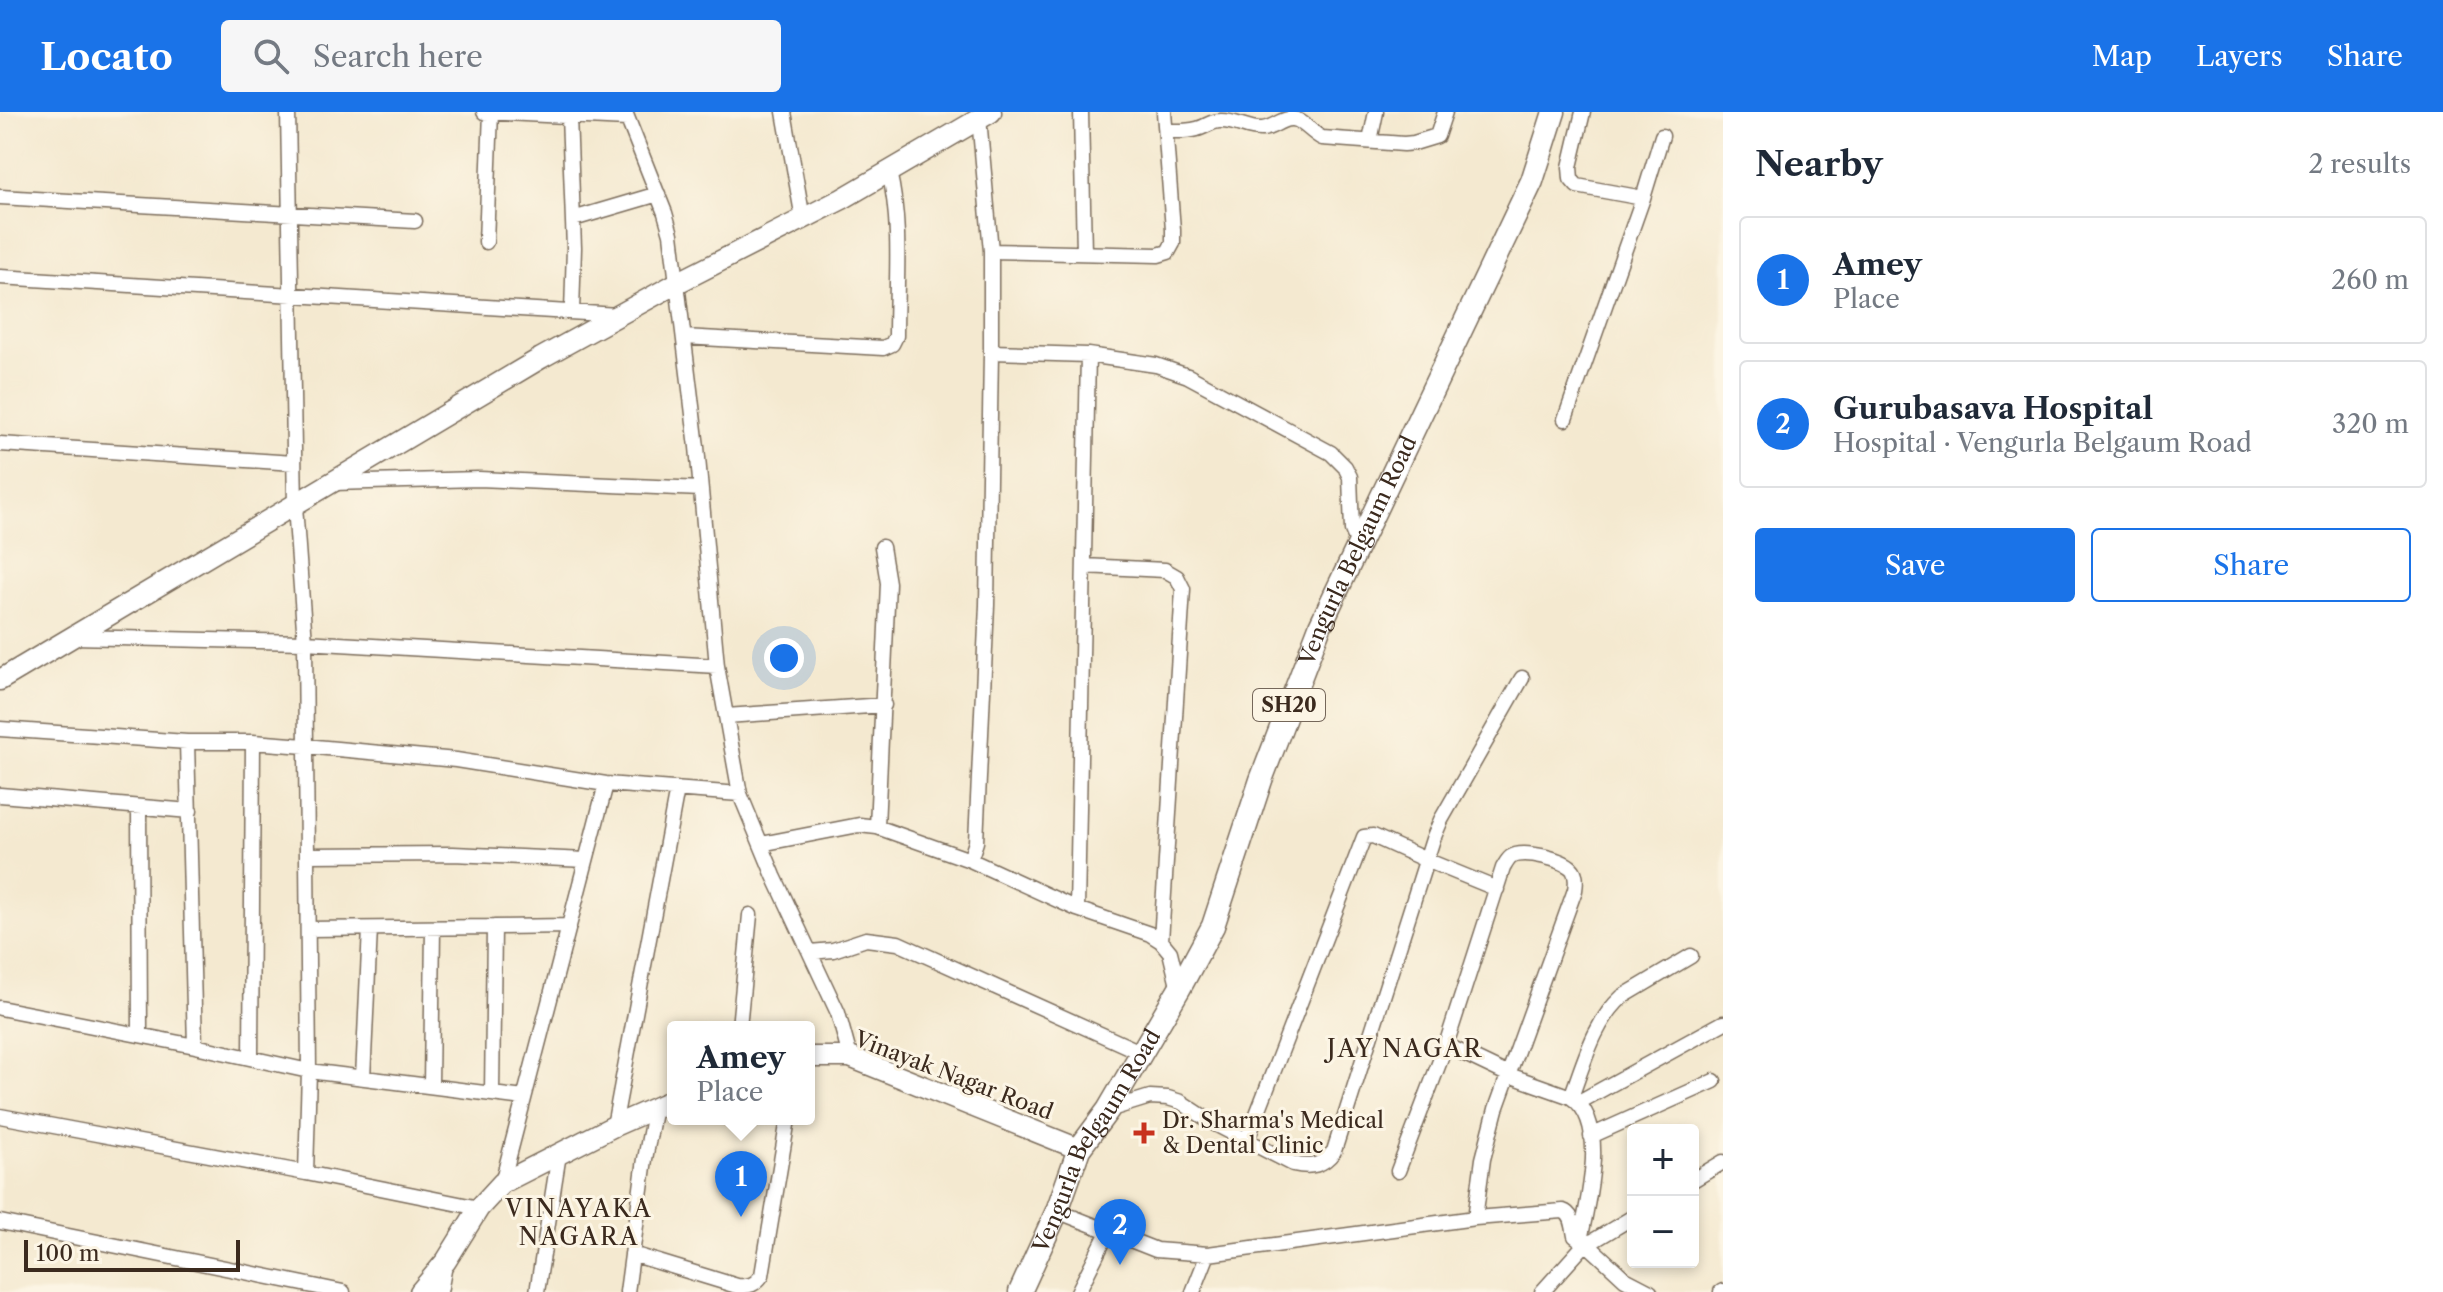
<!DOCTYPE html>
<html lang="en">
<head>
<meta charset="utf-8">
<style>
  :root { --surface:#fff; --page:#f6f6f7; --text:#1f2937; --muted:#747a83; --line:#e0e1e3; --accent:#1a73e8 }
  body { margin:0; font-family:"Libre Caslon Text",serif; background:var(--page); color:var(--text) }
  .controls { position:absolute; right:24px; bottom:24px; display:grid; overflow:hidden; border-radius:8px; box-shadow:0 4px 12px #0003 }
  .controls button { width:72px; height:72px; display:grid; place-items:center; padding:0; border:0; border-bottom:2px solid var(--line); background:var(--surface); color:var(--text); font:40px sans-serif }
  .scale { position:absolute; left:24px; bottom:20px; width:216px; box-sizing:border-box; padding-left:8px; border:4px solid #3b2a1e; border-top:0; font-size:22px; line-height:28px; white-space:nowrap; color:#3b2a1e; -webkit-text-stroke:6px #fcf5e5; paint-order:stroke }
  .you { position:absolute; left:784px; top:546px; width:28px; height:28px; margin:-20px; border:6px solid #fff; border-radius:50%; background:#1a73e8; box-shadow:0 0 0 12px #1a73e833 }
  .badge { display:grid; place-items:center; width:52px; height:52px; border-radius:50%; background:var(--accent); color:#fff; font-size:26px; font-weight:700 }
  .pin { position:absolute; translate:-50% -66px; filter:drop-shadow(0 2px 4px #0008) }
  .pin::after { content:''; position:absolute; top:42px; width:28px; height:24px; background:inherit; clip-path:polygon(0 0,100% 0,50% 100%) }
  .popup { position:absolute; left:667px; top:909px; width:148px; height:104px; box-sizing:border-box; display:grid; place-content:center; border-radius:8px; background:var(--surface); filter:drop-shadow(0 2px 6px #0005); font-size:26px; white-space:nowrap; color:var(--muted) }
  .popup b { font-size:30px; color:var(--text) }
  .popup::after { content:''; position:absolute; left:50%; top:100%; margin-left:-16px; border:16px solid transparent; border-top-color:var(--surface) }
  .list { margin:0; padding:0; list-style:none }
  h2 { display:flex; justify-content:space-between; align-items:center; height:104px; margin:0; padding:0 32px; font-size:34px }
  h2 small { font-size:26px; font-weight:400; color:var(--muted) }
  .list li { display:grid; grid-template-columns:52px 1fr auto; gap:24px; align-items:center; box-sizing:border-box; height:128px; margin:0 16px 16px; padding:0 16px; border:2px solid var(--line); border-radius:8px }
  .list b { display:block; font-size:30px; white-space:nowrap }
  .list p { margin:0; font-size:26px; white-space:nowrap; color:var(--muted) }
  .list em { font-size:26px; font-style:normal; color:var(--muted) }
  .actions { display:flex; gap:16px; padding:24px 32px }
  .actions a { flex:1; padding:18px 0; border:2px solid var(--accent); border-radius:8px; text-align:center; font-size:28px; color:var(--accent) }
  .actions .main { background:var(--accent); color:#fff }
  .icon { flex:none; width:44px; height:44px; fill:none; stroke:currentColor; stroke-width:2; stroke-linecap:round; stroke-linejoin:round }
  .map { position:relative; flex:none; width:1723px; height:1180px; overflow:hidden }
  header { display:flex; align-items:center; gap:48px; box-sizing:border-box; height:112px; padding:0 40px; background:var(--accent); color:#fff }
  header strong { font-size:38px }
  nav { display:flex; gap:44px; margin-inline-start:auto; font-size:28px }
  .search { width:560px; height:72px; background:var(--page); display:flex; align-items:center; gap:20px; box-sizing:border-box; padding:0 28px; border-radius:8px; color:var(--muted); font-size:30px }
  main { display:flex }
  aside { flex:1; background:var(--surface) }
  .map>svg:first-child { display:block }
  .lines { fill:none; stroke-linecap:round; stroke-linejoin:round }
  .street-casing { stroke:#7c6d5c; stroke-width:17 }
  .secondary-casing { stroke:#7c6d5c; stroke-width:23 }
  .primary-casing { stroke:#7c6d5c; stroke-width:25 }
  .street { stroke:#fff; stroke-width:14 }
  .secondary { stroke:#fff; stroke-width:20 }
  .primary { stroke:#fff; stroke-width:22 }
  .poi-dot { fill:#c8321e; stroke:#fcf5e5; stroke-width:3 }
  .labels { text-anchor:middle; stroke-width:6; stroke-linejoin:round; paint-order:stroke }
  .shield { fill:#fcf5e5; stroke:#75675a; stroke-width:2 }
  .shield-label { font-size:20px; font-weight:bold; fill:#3b2a1e }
  .street-label { font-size:22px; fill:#3b2a1e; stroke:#fcf5e5 }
  .poi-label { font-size:22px; fill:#3b2a1e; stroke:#fcf5e5; text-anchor:start }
  .neighbourhood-label { font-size:24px; letter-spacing:2px; fill:#3b2a1e; stroke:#fcf5e5 }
</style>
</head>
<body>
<header>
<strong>Locato</strong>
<div class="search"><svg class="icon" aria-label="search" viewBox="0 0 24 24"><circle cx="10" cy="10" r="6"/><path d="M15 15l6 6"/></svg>Search here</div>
<nav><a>Map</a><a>Layers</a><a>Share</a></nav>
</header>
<main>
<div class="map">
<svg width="1723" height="1180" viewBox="0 0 1723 1180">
  <rect width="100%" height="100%" fill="#fcf5e5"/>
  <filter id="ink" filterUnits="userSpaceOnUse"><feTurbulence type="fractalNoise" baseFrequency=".0125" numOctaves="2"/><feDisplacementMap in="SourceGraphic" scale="16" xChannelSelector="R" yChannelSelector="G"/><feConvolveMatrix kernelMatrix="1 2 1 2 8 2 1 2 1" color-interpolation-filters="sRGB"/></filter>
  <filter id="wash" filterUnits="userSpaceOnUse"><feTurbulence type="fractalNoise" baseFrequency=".006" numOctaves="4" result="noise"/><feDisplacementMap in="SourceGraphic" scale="32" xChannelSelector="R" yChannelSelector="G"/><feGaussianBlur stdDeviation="1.8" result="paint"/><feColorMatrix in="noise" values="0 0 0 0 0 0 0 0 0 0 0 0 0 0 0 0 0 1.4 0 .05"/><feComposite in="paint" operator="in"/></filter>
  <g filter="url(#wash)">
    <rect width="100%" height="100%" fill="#f4e9d0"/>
  </g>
  <g filter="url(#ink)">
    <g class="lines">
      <defs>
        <path id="street" d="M 288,0 L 295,394 L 305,530 L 309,959 L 306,1061 L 479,1096
          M 484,0 L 627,7
          M 625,0 L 665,101 L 671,122 L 697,335 L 717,554 L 740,682 L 774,764 L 838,901 L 850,945
          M 784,0 L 803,107
          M 1081,0 L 1084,141
          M 1583,0 L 1570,55 L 1571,67 L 1577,74 L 1643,86
          M 569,4 L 574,136 L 572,200
          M 1166,19 C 1176,19 1187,20 1197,17 C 1205,15 1212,9 1220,9 C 1235,8 1248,18 1262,17 C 1275,16 1284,3 1297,8 C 1306,12 1312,21 1322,26 L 1404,32 L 1414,31 L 1437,24 L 1445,0
          M 1370,29 L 1376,0
          M 0,85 L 415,109
          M 573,107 L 658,82
          M 486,130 L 491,0
          M 991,139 L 1158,143 L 1168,140 L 1173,131 L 1173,118 L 1164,0
          M 0,165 L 618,203
          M 684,225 L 883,236 L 892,232 L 896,224 C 896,170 902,112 889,60
          M 991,240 L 1088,243 L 1156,253 L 1188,264 L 1331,341 L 1345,355 L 1350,365 L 1352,418 L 1358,432
          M 1565,307 L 1643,86 L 1662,24
          M 0,332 L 294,351
          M 333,371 L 479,367 L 701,377
          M 1084,454 L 1165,458 L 1177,465 L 1183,477 L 1161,829
          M 73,525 L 305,530 L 717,554
          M 726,604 L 884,593
          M 0,617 L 187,630 L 253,630 L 305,634 L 456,648 L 606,672 L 740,682
          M 187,630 L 195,934 L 309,959 L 524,986
          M 0,683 L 190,699
          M 139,695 L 140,922
          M 877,715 L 888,471 L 882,435
          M 761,732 L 859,713 L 877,715 L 970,748 L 1077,797 L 1150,822 L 1161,829 L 1170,840 L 1179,877
          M 307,743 L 453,742 L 586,748
          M 970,748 L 976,730 L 987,493 L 991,240 L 991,139 L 979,6
          M 1077,797 L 1088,243
          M 494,815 L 569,814
          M 308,817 L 494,815 L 492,982
          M 810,840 L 833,838 L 866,827 L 898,831 L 1140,940
          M 0,896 L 195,934
          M 739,915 L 750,803
          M 1446,933 L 1509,963 L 1571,985 C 1610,1010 1587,1091 1580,1129
          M 251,946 L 253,630
          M 363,966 L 370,817
          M 431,974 L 433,816
          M 1571,985 C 1584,951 1594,910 1622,885 L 1691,844
          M 1579,990 L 1723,911
          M 1108,998 L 1150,985 L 1168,986 L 1181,990 L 1213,1011 L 1293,1052 C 1311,1056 1323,1054 1334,1039 L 1433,727 L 1441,708 L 1522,566
          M 0,1004 L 306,1061
          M 614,1014 L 677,677
          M 1591,1024 L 1714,969
          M 1247,1028 L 1364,725 L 1373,724 L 1426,748 L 1497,777
          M 1693,1068 L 1723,1050
          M 502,1071 L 606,672
          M 1057,1099 L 1156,1138 L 1208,1142 L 1475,1106 L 1483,1047 L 1496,997 L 1575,778 C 1576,772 1577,764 1573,758 C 1565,747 1522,737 1511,745 C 1507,748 1505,753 1503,756 L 1446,933 L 1398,1059
          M 1475,1106 L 1563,1099 C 1573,1102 1573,1115 1575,1124 L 1586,1131 L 1593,1129 L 1633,1105
          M 0,1110 L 343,1180
          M 632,1142 L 737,1174 C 749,1175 755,1173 762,1163 L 788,1007
          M 440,1180 L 445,1153
          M 537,1180 L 559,1042
          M 627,1180 L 645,1047 L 655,995
          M 1078,1180 L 1108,1120
          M 1193,1180 L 1208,1142
          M 1542,1180 L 1586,1131 L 1625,1167 L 1650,1180
          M 1721,1180 L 1723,1179"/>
        <path id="secondary" d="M 0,568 L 541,246 L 677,171 L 842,87 L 991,0
          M 809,945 L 850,945 L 1079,1037
          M 420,1180 L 446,1149 L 479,1096 L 502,1071 L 614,1014 L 673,988"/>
        <g id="primary">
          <path id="s1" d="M 1020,1180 L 1057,1099 L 1079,1037 L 1108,998 L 1179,877 L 1213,814 L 1261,668 L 1320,514 L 1532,69 L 1554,0"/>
        </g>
      </defs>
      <use href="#street" class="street-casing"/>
      <use href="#secondary" class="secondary-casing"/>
      <use href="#primary" class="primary-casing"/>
      <use href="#street" class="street"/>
      <use href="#secondary" class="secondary"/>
      <use href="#primary" class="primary"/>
    </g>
  </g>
  <path class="poi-dot" d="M1140 1009h8v8h8v8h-8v8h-8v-8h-8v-8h8z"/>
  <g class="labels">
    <rect class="shield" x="1253" y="577" width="72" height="32" rx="6"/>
    <g class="shield-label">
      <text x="1289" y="600">SH20</text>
    </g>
    <g class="street-label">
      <text dy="8" stroke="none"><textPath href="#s1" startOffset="818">Vengurla Belgaum Road</textPath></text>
      <text transform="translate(954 963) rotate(21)" y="8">Vinayak Nagar Road</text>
      <text dy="8" stroke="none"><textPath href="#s1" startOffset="170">Vengurla Belgaum Road</textPath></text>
    </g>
    <g class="poi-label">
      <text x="1162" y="1016">Dr. Sharma's Medical<tspan x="1162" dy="25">&amp; Dental Clinic</tspan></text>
    </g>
    <g class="neighbourhood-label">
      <text x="1405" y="945">JAY NAGAR</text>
      <text x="579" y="1105">VINAYAKA<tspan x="579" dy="28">NAGARA</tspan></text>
    </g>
  </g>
</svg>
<div class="controls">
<button>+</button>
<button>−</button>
</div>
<div class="scale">100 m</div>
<div class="you"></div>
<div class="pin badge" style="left:741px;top:1105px">1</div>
<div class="popup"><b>Amey</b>Place</div>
<div class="pin badge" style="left:1120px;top:1153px">2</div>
</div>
<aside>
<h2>Nearby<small>2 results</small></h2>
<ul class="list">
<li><span class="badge">1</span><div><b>Amey</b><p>Place</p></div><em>260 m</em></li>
<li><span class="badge">2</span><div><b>Gurubasava Hospital</b><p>Hospital · Vengurla Belgaum Road</p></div><em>320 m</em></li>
</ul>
<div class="actions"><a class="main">Save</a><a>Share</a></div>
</aside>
</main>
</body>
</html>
